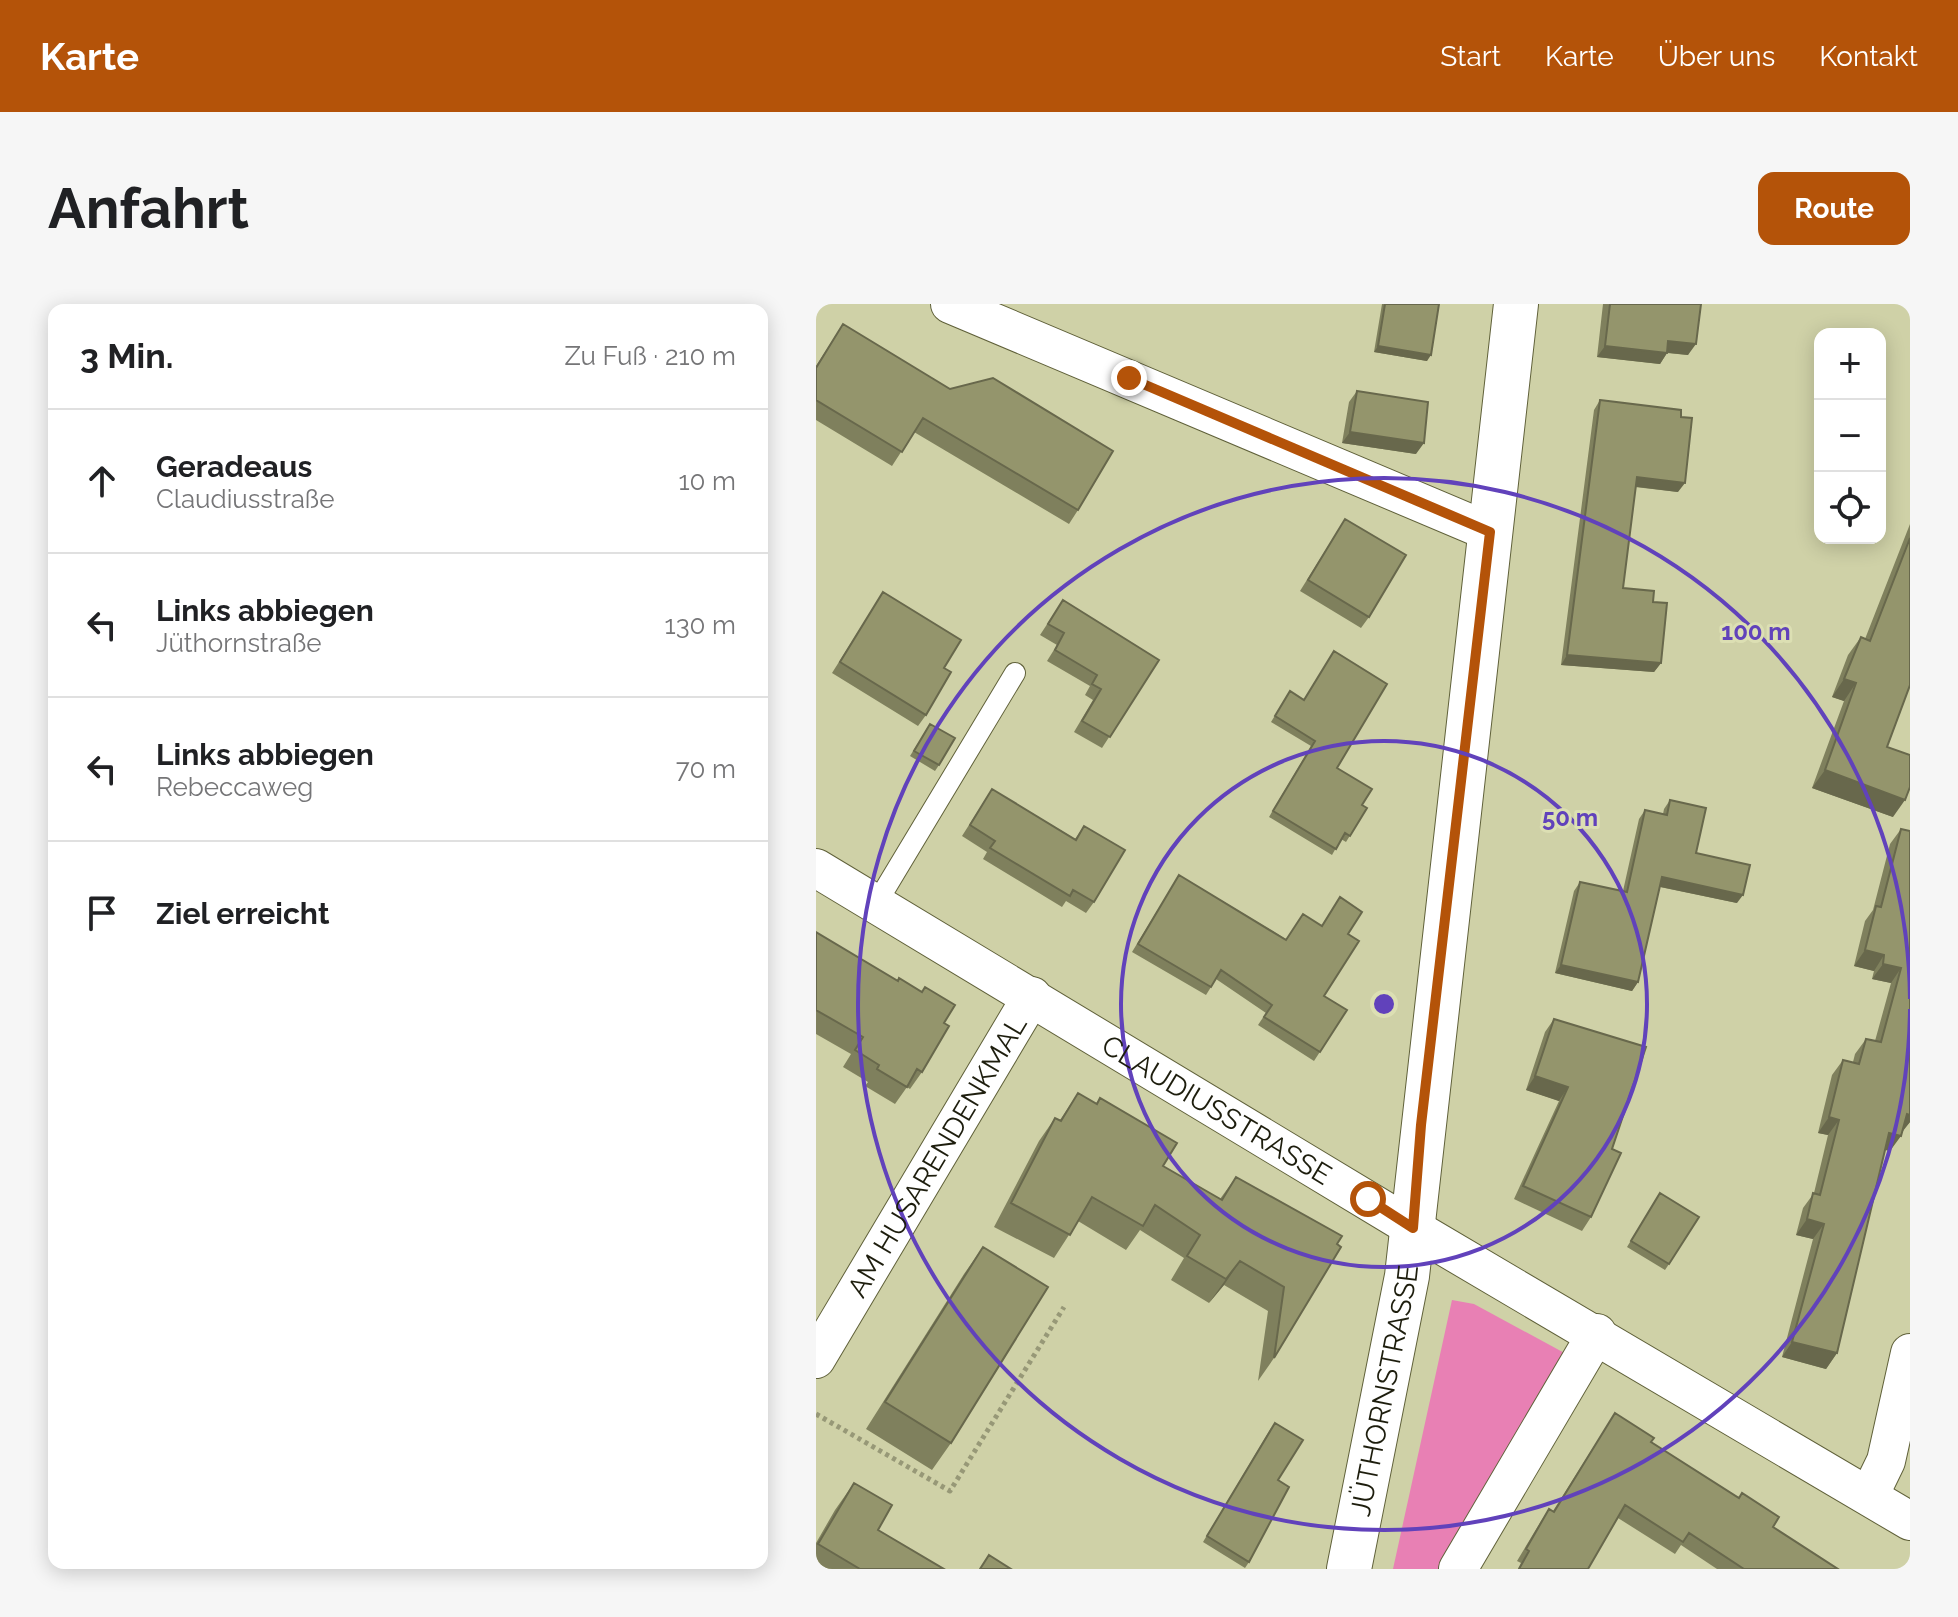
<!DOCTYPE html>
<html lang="de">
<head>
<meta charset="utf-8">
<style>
  :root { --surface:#fff; --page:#f6f6f6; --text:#202124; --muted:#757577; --line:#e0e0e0; --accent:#b45309 }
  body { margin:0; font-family:Raleway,sans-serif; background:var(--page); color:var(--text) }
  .controls { position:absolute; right:24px; top:24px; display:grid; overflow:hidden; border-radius:16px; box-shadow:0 4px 20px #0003 }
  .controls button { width:72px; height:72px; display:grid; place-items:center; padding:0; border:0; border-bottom:2px solid var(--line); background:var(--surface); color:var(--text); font:40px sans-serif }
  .stop { position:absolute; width:24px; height:24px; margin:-18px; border:6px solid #b45309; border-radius:50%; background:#fff }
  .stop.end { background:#b45309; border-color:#fff; box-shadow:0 2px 8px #0008 }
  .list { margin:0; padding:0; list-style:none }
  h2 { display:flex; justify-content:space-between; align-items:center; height:104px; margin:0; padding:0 32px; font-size:34px }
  h2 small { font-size:26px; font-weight:400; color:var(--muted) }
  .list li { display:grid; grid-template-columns:52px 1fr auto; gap:24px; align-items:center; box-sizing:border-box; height:144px; padding:0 32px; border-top:2px solid var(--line) }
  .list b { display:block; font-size:30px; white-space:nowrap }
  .list p { margin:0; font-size:26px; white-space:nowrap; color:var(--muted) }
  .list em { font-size:26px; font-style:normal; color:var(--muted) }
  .icon { flex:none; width:44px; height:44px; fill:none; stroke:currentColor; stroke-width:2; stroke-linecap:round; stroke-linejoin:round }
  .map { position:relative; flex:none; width:1094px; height:1265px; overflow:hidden; border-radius:16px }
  header { display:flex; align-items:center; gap:48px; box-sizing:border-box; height:112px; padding:0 40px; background:var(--accent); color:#fff }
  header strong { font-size:38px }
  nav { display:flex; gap:44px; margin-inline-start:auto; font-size:28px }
  .intro { display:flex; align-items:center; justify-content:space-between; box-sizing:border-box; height:192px; padding:0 48px }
  h1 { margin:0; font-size:56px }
  .button { padding:20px 36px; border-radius:16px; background:var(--accent); color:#fff; font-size:28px; font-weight:700 }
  main { display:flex; gap:48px; padding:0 48px }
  aside { flex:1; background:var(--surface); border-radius:16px; box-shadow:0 4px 20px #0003 }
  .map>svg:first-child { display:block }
  .green { fill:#e880b4 }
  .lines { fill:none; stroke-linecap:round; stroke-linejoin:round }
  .service-casing { stroke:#60613a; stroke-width:22 }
  .minor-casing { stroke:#60613a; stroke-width:40 }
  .tertiary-casing { stroke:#60613a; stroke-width:46 }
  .path { stroke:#979877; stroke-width:5; stroke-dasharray:4 4; stroke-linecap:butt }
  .service { stroke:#fff; stroke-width:20 }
  .minor { stroke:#fff; stroke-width:38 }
  .tertiary { stroke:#fff; stroke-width:44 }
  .wall { fill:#7f805d }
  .shaded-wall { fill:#68684c }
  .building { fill:#94956c; stroke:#68684c; stroke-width:2 }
  .route { stroke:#b45309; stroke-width:10 }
  .ring { fill:none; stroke:#6142bb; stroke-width:4 }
  .labels { text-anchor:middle; stroke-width:6; stroke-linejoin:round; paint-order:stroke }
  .street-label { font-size:28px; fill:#1d1d0d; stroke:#dcdfb3 }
  .centre { fill:#6142bb; stroke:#dcdfb3; stroke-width:4 }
  .ring-label { font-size:24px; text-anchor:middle; font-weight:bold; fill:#6142bb; stroke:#dcdfb3; stroke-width:6; stroke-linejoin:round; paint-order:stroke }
</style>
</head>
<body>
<header>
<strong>Karte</strong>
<nav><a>Start</a><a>Karte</a><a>Über uns</a><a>Kontakt</a></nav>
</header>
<div class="intro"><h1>Anfahrt</h1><a class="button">Route</a></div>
<main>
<aside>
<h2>3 Min.<small>Zu Fuß · 210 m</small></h2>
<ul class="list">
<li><svg class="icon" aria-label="ahead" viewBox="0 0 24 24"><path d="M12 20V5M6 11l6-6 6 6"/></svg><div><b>Geradeaus</b><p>Claudiusstraße</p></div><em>10 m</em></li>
<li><svg class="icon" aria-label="left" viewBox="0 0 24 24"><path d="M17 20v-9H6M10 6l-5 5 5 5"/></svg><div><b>Links abbiegen</b><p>Jüthornstraße</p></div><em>130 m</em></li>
<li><svg class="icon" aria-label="left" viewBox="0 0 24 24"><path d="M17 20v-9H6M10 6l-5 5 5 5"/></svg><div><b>Links abbiegen</b><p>Rebeccaweg</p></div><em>70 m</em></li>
<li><svg class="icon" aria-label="arrive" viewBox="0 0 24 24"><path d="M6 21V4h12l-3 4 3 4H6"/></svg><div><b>Ziel erreicht</b></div></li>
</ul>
</aside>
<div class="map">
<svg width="1094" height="1265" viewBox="0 0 1094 1265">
  <rect width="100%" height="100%" fill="#cfd1a7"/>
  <path class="green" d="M 636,996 L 658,1000 L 754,1052 L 629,1265 L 577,1265 Z"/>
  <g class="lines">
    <defs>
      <path id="service" d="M 60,600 L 199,369"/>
      <g id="minor">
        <path d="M 134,0 L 674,228"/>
        <path id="s1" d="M 0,564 L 597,924 L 1094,1217"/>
        <path id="s2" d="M 0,1055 L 216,692"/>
        <path d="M 1053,1192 L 1070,1157 L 1094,1049"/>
        <path d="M 642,1265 L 781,1029"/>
      </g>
      <g id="tertiary">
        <path id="s3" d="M 533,1265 L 591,972 L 700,0"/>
      </g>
    </defs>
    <use href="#service" class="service-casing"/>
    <use href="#minor" class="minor-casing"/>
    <use href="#tertiary" class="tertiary-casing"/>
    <path class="path" d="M 0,1110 L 134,1187 L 248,1003"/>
    <use href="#service" class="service"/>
    <use href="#minor" class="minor"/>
    <use href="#tertiary" class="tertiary"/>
  </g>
  <path class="wall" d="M 566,0 L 623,0 L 611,57 L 558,48 Z
    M 787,0 L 885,0 L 872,51 L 851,49 L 844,60 L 781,53 Z
    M 27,20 L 262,206 L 253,220 L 98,128 L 76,162 L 0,116 L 0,62 Z
    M 541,87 L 600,150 L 526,139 L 533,98 Z
    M 784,96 L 862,188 L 819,183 L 807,284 L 837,298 L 845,359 L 838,368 L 745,361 L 778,106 Z
    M 529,215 L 553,313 L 545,324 L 484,287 Z
    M 1094,220 L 1094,381 L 1071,443 L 1077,513 L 996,484 L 1028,397 L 1016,393 L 1032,351 L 1045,333 L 1049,335 Z
    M 67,288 L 128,364 L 110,411 L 102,422 L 16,369 Z
    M 247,296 L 343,356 L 286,444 L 258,428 L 277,396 L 269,391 L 274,382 L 231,357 L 241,341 L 224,331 Z
    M 474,387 L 521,464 L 546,501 L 551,504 L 530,538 L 525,535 L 516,551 L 453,513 L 495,442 L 455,418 Z
    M 114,420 L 123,461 L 119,467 L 94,452 Z
    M 176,485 L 259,535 L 268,522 L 278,598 L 270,609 L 250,597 L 246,603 L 167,555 L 171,548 L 146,532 Z
    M 854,496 L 880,549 L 921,599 L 844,583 L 822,678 L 816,687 L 739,669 L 758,587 L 764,578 L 807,587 L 823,515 L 829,506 L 847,510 L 848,505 Z
    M 1085,525 L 1094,527 L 1094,818 L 1086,827 L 1074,847 L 1069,846 L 1021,1049 L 1010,1065 L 966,1053 L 997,935 L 980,931 L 987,904 L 998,889 L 1012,831 L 1002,829 L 1016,771 L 1027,756 L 1037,758 L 1039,750 L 1050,735 L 1059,737 L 1075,679 L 1056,675 L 1058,667 L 1038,662 L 1049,617 L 1057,606 L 1074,540 Z
    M 363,571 L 470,635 L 505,622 L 532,630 L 508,692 L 531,706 L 498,757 L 442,721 L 450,709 L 400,675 L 390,691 L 316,648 Z
    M 0,628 L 128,719 L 106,768 L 94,785 L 91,783 L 79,800 L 49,782 L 52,778 L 27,763 L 35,750 L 0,730 Z
    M 738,715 L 796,845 L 775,913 L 766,927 L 698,895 L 743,797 L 710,786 L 729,728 Z
    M 262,789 L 280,800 L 284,794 L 347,862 L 404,895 L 420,873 L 526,932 L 458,1054 L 442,1077 L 452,1007 L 408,981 L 393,999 L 355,976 L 368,954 L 324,926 L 310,946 L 262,917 L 238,954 L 178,923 L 223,837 L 239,814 L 244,816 Z
    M 840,895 L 853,960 L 849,966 L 811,943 Z
    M 167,943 L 135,1139 L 116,1166 L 50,1125 L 148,970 Z
    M 799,1109 L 835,1138 L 957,1223 L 1022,1265 L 901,1265 L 865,1241 L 859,1250 L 802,1214 L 772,1265 L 702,1265 L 705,1259 L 701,1257 L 725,1217 L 733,1205 L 737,1207 Z
    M 455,1124 L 462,1176 L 433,1258 L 429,1264 L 387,1238 Z
    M 38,1179 L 62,1226 L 128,1265 L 0,1265 L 0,1239 L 19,1206 Z"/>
  <path class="shaded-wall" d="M 852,37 L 880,40 L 872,51 L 845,48 Z
    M 562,42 L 615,51 L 611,57 L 558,48 Z
    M 789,42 L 851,49 L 844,60 L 781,53 Z
    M 534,128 L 608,139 L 600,150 L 526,139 Z
    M 821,173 L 869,179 L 862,188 L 814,182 Z
    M 751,351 L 845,359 L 838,368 L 745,361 Z
    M 1028,375 L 1040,379 L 1028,397 L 1016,393 Z
    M 1009,466 L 1089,496 L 1077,513 L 996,484 Z
    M 846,573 L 927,591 L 921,599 L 840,582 Z
    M 1049,646 L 1068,651 L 1058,667 L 1038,662 Z
    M 1067,660 L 1085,664 L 1075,679 L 1056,675 Z
    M 745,661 L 822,678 L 816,687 L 739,669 Z
    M 719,772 L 752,783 L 743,797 L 710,786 Z
    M 1091,810 L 1094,811 L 1094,818 L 1087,827 L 1080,825 Z
    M 1013,813 L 1023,816 L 1012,831 L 1002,829 Z
    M 1073,829 L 1085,832 L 1074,847 L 1063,844 Z
    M 991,915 L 1008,920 L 997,935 L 980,931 Z
    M 424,957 L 408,981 L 393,999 L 410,975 Z
    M 976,1038 L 1021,1049 L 1010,1065 L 966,1053 Z"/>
  <path class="building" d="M 569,0 L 623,0 L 615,51 L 562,42 Z
    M 794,0 L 885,0 L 880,40 L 852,37 L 851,49 L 789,42 Z
    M 27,20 L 134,85 L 177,74 L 297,147 L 262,206 L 107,114 L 86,148 L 0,96 L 0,64 Z
    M 541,87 L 612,98 L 608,139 L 534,128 Z
    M 784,96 L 865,106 L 865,113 L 876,114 L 869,179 L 821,173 L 807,284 L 838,287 L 837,298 L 851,299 L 845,359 L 751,351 Z
    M 529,215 L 590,251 L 553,313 L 492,276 Z
    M 1094,234 L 1094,381 L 1071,443 L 1094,451 L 1094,483 L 1089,496 L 1009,466 L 1040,379 L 1028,375 L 1045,333 L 1054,337 Z
    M 67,288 L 145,336 L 128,364 L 135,368 L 110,411 L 24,358 Z
    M 247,296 L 343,356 L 294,433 L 266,417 L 285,385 L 276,380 L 281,371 L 239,346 L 248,329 L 232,320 Z
    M 518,347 L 571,380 L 521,464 L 556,485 L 546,501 L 551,504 L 534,532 L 529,529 L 520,545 L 457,507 L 499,437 L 459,412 L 474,387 L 488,396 Z
    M 114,420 L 139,434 L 123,461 L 98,447 Z
    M 176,485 L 260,536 L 268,522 L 309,546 L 278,598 L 257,586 L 254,592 L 174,544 L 179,537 L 154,521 Z
    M 854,496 L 890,504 L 880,549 L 934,561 L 927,591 L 846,573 L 822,678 L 745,661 L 764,578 L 811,588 L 829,506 L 851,511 Z
    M 1085,525 L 1094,527 L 1094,811 L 1091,810 L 1085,832 L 1073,829 L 1021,1049 L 976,1038 L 1008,920 L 991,915 L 997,889 L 1004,891 L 1023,816 L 1013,813 L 1027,756 L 1043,760 L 1050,735 L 1065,738 L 1085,664 L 1067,660 L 1068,651 L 1049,646 L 1060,602 L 1065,603 Z
    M 363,571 L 470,636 L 487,610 L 506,622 L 524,593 L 546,608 L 532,630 L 543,637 L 508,692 L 531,706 L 504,748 L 448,713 L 456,701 L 405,666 L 395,683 L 322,640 Z
    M 0,628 L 82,677 L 83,674 L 106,688 L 109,683 L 139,701 L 128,719 L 133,722 L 106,768 L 101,765 L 91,783 L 61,765 L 63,761 L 39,746 L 47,733 L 0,706 Z
    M 738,715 L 830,743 L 796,845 L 805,849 L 775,913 L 707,882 L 752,783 L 719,772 Z
    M 262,789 L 281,800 L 284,794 L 361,839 L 347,862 L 406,896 L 420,873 L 526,932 L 521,940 L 525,943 L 458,1054 L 468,983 L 424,957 L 410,975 L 371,952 L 384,931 L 339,901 L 327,922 L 276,893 L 254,931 L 195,899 L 239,814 L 245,817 Z
    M 844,889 L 883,913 L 853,960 L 815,937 Z
    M 167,943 L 232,983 L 135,1139 L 69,1098 Z
    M 799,1109 L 838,1134 L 835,1138 L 923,1194 L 926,1189 L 963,1213 L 957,1223 L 1022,1265 L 928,1265 L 873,1229 L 867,1238 L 809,1201 L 772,1265 L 703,1265 L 713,1247 L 710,1245 L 733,1205 L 738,1208 Z
    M 459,1119 L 487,1136 L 462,1176 L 473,1183 L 433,1258 L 391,1232 Z
    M 38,1179 L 76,1201 L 62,1226 L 128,1265 L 44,1265 L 2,1240 Z
    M 173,1251 L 195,1265 L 164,1265 Z"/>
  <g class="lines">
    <path class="route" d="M 313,74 L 674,228 L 605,821 L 597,924 L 552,895"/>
  </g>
  <g class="ring">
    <circle cx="568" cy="700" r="263"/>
    <path d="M1094 705A526 526 0 1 1 1094 695"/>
  </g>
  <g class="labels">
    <g class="street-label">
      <text dy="10" stroke="none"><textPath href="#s1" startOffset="468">CLAUDIUSSTRASSE</textPath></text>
      <text dy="10" stroke="none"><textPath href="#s2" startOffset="236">AM HUSARENDENKMAL</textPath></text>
      <text dy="10" stroke="none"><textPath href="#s3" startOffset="182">JÜTHORNSTRASSE</textPath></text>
    </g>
  </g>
  <circle cx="568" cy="700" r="12" class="centre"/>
  <g class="ring-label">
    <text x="940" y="336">100 m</text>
    <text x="754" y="522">50 m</text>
  </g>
</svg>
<div class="controls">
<button>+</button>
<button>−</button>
<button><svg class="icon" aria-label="locate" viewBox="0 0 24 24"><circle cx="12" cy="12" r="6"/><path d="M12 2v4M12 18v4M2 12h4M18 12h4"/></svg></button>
</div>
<div class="stop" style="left:552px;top:895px"></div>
<div class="stop end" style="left:313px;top:74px"></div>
</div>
</main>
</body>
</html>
